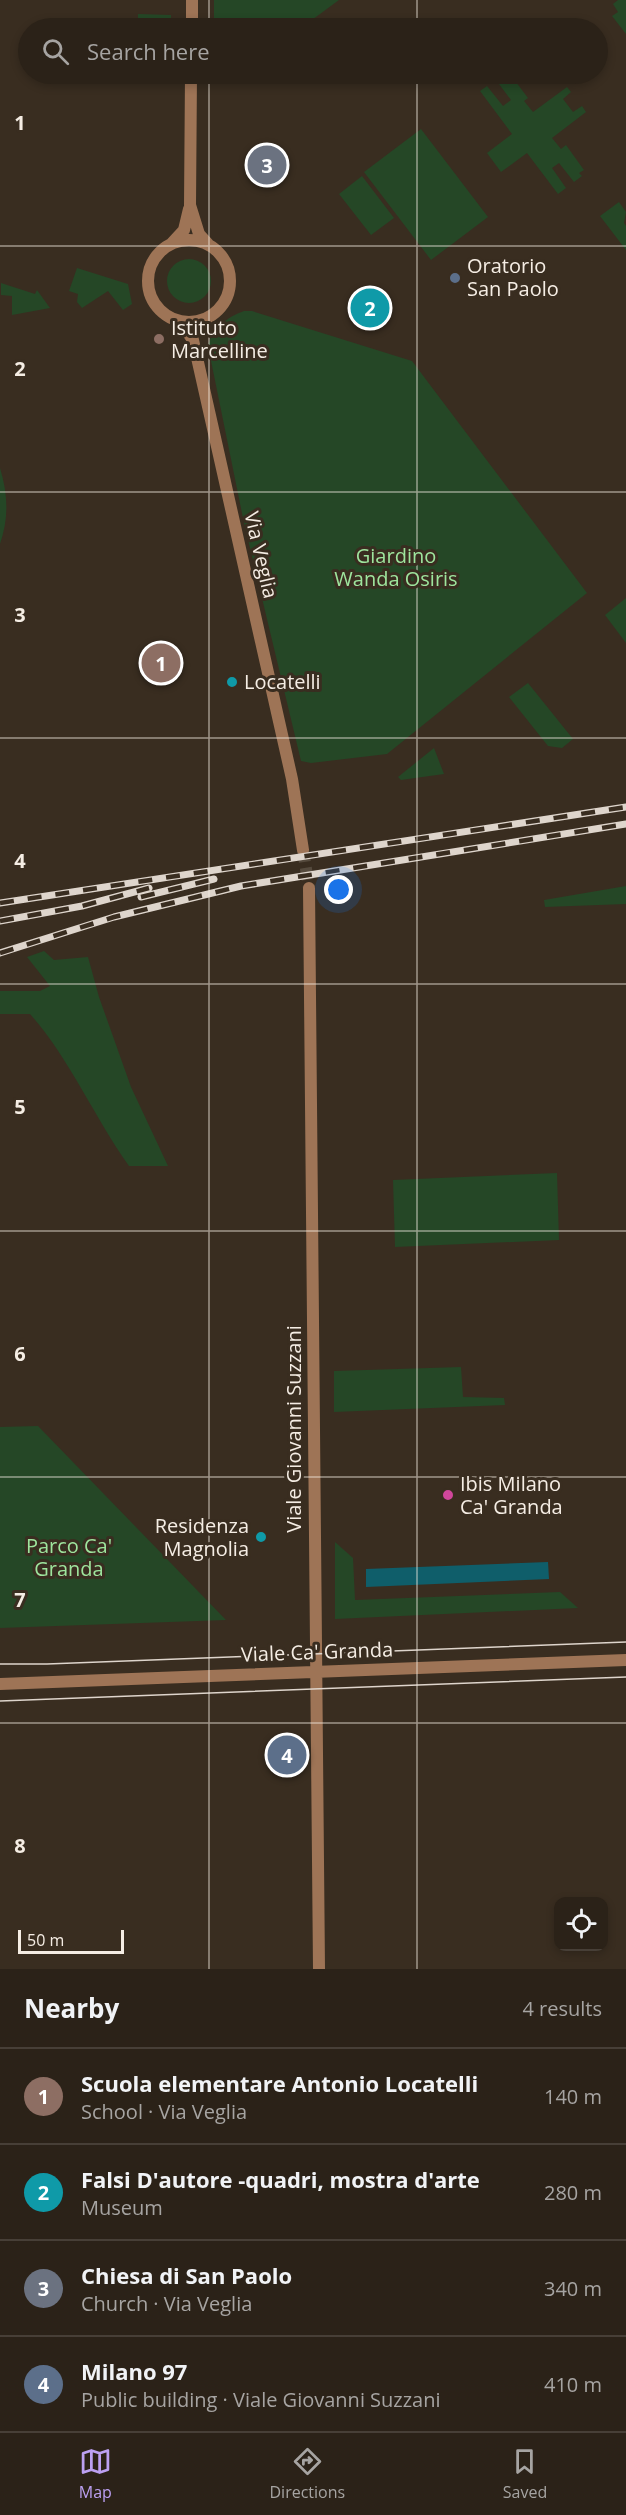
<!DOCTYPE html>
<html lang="en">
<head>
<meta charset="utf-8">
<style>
  :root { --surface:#2b2218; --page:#372f25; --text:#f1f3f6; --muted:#a6a4a2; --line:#473f37; --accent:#bca0f2 }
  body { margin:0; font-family:"Open Sans",sans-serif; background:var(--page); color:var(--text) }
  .controls { position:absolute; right:18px; bottom:18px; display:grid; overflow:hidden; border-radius:12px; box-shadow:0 3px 9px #0003 }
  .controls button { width:54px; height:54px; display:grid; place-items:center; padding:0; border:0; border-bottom:2px solid var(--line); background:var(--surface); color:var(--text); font:30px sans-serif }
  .scale { position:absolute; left:18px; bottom:15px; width:106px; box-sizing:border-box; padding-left:6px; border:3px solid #f5ede4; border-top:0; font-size:16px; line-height:21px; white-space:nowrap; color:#f5ede4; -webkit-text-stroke:4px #392d20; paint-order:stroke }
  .you { position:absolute; left:339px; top:890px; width:21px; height:21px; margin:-15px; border:4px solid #fff; border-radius:50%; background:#1a73e8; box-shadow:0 0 0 9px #1a73e833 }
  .badge { display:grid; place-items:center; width:39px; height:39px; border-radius:50%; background:var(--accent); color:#fff; font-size:20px; font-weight:700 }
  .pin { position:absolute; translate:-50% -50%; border:3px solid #fff; box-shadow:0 2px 6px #0006 }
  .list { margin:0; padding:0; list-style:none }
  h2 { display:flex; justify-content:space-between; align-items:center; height:78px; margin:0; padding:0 24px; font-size:26px }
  h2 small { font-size:20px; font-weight:400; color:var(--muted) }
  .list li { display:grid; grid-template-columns:39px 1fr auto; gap:18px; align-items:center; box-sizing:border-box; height:96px; padding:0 24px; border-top:2px solid var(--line) }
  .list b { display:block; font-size:22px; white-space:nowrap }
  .list p { margin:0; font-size:20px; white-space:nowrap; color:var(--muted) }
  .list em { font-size:20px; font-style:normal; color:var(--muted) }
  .icon { flex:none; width:33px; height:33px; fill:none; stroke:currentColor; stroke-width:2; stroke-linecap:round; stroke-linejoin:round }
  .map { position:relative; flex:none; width:626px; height:1969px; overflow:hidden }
  .search { position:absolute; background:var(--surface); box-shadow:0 3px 9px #0003; left:18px; right:18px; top:18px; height:66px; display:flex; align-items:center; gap:15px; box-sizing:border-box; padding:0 21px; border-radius:33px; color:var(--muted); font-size:22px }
  .sheet { height:462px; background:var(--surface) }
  nav { display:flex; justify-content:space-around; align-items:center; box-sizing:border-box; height:84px; border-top:2px solid var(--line); background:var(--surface); font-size:16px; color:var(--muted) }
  nav a { display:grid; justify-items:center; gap:3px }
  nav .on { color:var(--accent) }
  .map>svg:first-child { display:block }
  .green { fill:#254726 }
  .water { fill:#0f5e6a }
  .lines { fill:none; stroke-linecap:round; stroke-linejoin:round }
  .tertiary-tunnel { stroke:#554a3d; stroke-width:12; stroke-dasharray:12 6; stroke-linecap:butt }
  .tertiary { stroke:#9e7456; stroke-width:12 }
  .tram { stroke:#ded5cc; stroke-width:1.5 }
  .rail-casing { stroke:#ded5cc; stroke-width:7 }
  .rail { stroke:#392d20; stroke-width:4.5; stroke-dasharray:14; stroke-linecap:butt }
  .grid { fill:none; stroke:#f5ede4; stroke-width:1.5; stroke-opacity:0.55 }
  .service-dot { fill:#5c6f8a; stroke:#392d20; stroke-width:2 }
  .education-dot { fill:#8d6e63; stroke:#392d20; stroke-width:2 }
  .culture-dot { fill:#0f9aa8; stroke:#392d20; stroke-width:2 }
  .hotel-dot { fill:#d1479c; stroke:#392d20; stroke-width:2 }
  .labels { text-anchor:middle; stroke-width:6; stroke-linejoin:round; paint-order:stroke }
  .poi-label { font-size:20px; fill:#f5ede4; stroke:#392d20; text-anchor:start }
  .street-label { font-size:20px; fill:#f5ede4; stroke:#392d20 }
  .park-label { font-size:20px; fill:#9ee59d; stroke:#392d20 }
  .grid-label { font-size:20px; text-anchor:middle; font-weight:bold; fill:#f5ede4; stroke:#392d20; stroke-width:6; stroke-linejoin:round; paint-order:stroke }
</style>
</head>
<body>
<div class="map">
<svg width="626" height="1969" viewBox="0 0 626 1969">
  <rect width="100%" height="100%" fill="#392d20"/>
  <path class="green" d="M 214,0 L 339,0 L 301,28 L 214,28 Z
    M 618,0 L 626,0 L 626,34 L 612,16 L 618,12 L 613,4 Z
    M 138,14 L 171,15 L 171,28 L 138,28 Z
    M 504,74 L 507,77 L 510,74 L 528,98 L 524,101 L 533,112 L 567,87 L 571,92 L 563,99 L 573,112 L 582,106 L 586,112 L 552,138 L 561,149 L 566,145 L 584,170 L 579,173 L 582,176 L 574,182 L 559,163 L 552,168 L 566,188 L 558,194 L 527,153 L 501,172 L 487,153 L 512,134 L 480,91 L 487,86 L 503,106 L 511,100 L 496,80 Z
    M 421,129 L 488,217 L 431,260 L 364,172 Z
    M 362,176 L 394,218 L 371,235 L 339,194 Z
    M 619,202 L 626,212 L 624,223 L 626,226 L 626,250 L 600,216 Z
    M167 281a22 22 0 1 1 44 0a22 22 0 1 1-44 0Z
    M 77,268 L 128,284 L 132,304 L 123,310 L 108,291 L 82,308 L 77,302 L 78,294 L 69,291 Z
    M 1,283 L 35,294 L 37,290 L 50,308 L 12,315 L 12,296 L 1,295 Z
    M 244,311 L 252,311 L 412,361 L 587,593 L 387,754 L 311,763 L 301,761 L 244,523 L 208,346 C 212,329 227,317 244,311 Z
    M 0,468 C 8,494 9,518 0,544 Z
    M 626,598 L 626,643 L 605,615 Z
    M 528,683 L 573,739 L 562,748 L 548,746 L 509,697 Z
    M 434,748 L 444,774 L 401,780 L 398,777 Z
    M 626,886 L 626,904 L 545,907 L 544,900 Z
    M 44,951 L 54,960 L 88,957 L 99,997 L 131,1087 L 168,1166 L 129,1166 C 94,1117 70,1059 30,1014 L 0,1014 L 0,991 L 40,991 L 50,986 L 27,957 Z
    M 557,1173 L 559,1240 L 395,1247 L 393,1180 Z
    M 461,1367 L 463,1397 L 504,1398 L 505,1405 L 334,1412 L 334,1371 Z
    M 38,1426 L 226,1620 L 0,1628 L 0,1427 Z
    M 335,1542 L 353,1558 L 355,1600 L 560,1592 L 578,1608 L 335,1619 Z"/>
  <path class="water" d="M 548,1562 L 549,1579 L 366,1587 L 366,1569 Z"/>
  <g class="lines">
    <path class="tertiary-tunnel" d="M 303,850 L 309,888"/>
    <path class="tertiary" d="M 192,28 L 192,0
      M 191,74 L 190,205 L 199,234 L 208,244
      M148 281a41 41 0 1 1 82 0a41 41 0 1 1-82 0Z
      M 172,243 L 184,230 L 189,209
      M 180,321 L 193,340 L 292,779 L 303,850
      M 309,888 L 319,1969
      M 0,1684 L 626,1660"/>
    <path class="tram" d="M 0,1664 L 47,1664 L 626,1642
      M 0,1701 L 626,1677"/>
    <defs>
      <path id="rail" d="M 141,897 L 214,879
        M 0,903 L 626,807
        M 0,921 L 82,906 L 149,888
        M 0,953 L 114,917 L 241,886 L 626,824"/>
    </defs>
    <use href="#rail" class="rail-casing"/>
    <use href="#rail" class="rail"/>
  </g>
  <path class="grid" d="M 209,0 L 209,28M 417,0 L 417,28M 209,74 L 209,1969M 417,74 L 417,1969M 0,246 L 626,246M 0,492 L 626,492M 0,738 L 626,738M 0,984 L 626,984M 0,1231 L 626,1231M 0,1477 L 626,1477M 0,1723 L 626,1723"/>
  <circle class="service-dot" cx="455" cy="278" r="6"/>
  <circle class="education-dot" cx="159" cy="339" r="6"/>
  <g class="culture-dot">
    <circle cx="232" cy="682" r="6"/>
    <circle cx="261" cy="1537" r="6"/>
  </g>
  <circle class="hotel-dot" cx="448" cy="1495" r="6"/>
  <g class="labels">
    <g class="poi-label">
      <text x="467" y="273">Oratorio<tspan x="467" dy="23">San Paolo</tspan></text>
      <text x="171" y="335">Istituto<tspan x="171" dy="23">Marcelline</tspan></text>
      <text x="244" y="689">Locatelli</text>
      <text x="460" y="1491">Ibis Milano<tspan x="460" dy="23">Ca' Granda</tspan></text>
      <text x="249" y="1533" text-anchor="end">Residenza<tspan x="249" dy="23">Magnolia</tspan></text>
    </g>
    <g class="street-label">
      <text transform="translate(261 555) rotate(77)" y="7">Via Veglia</text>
      <text transform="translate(294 1429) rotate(-90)" y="7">Viale Giovanni Suzzani</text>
      <text transform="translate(317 1652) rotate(-2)" y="7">Viale Ca' Granda</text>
    </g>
    <g class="park-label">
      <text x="396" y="563">Giardino<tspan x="396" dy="23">Wanda Osiris</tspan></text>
      <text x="69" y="1553">Parco Ca'<tspan x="69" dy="23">Granda</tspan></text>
    </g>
  </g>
  <g class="grid-label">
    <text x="20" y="130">1</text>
    <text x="20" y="376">2</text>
    <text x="20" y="622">3</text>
    <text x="20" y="868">4</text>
    <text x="20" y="1114">5</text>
    <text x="20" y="1361">6</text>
    <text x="20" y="1607">7</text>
    <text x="20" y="1853">8</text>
  </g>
</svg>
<div class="controls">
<button><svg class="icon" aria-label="locate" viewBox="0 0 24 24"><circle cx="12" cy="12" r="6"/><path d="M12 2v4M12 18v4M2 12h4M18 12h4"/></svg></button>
</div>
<div class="scale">50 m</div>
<div class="you"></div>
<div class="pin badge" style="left:161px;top:663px;background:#8d6e63">1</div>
<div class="pin badge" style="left:370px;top:308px;background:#0f9aa8">2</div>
<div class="pin badge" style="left:267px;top:165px;background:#6b7280">3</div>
<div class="pin badge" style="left:287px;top:1755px;background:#5c6f8a">4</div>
<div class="search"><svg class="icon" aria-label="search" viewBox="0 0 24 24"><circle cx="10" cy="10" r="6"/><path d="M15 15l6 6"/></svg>Search here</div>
</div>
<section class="sheet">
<h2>Nearby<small>4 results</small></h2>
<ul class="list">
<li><span class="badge" style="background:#8d6e63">1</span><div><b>Scuola elementare Antonio Locatelli</b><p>School · Via Veglia</p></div><em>140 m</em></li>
<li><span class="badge" style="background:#0f9aa8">2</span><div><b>Falsi D'autore -quadri, mostra d'arte</b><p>Museum</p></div><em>280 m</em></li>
<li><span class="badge" style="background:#6b7280">3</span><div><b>Chiesa di San Paolo</b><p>Church · Via Veglia</p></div><em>340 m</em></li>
<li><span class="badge" style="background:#5c6f8a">4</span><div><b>Milano 97</b><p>Public building · Viale Giovanni Suzzani</p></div><em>410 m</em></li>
</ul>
</section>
<nav>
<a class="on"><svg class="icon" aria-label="map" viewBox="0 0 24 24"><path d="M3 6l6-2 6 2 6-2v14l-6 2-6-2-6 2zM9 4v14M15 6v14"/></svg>Map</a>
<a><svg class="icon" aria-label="directions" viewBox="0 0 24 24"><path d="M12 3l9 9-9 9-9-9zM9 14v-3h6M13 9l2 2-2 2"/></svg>Directions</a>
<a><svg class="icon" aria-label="saved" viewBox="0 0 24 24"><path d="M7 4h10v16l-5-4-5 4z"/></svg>Saved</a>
</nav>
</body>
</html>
